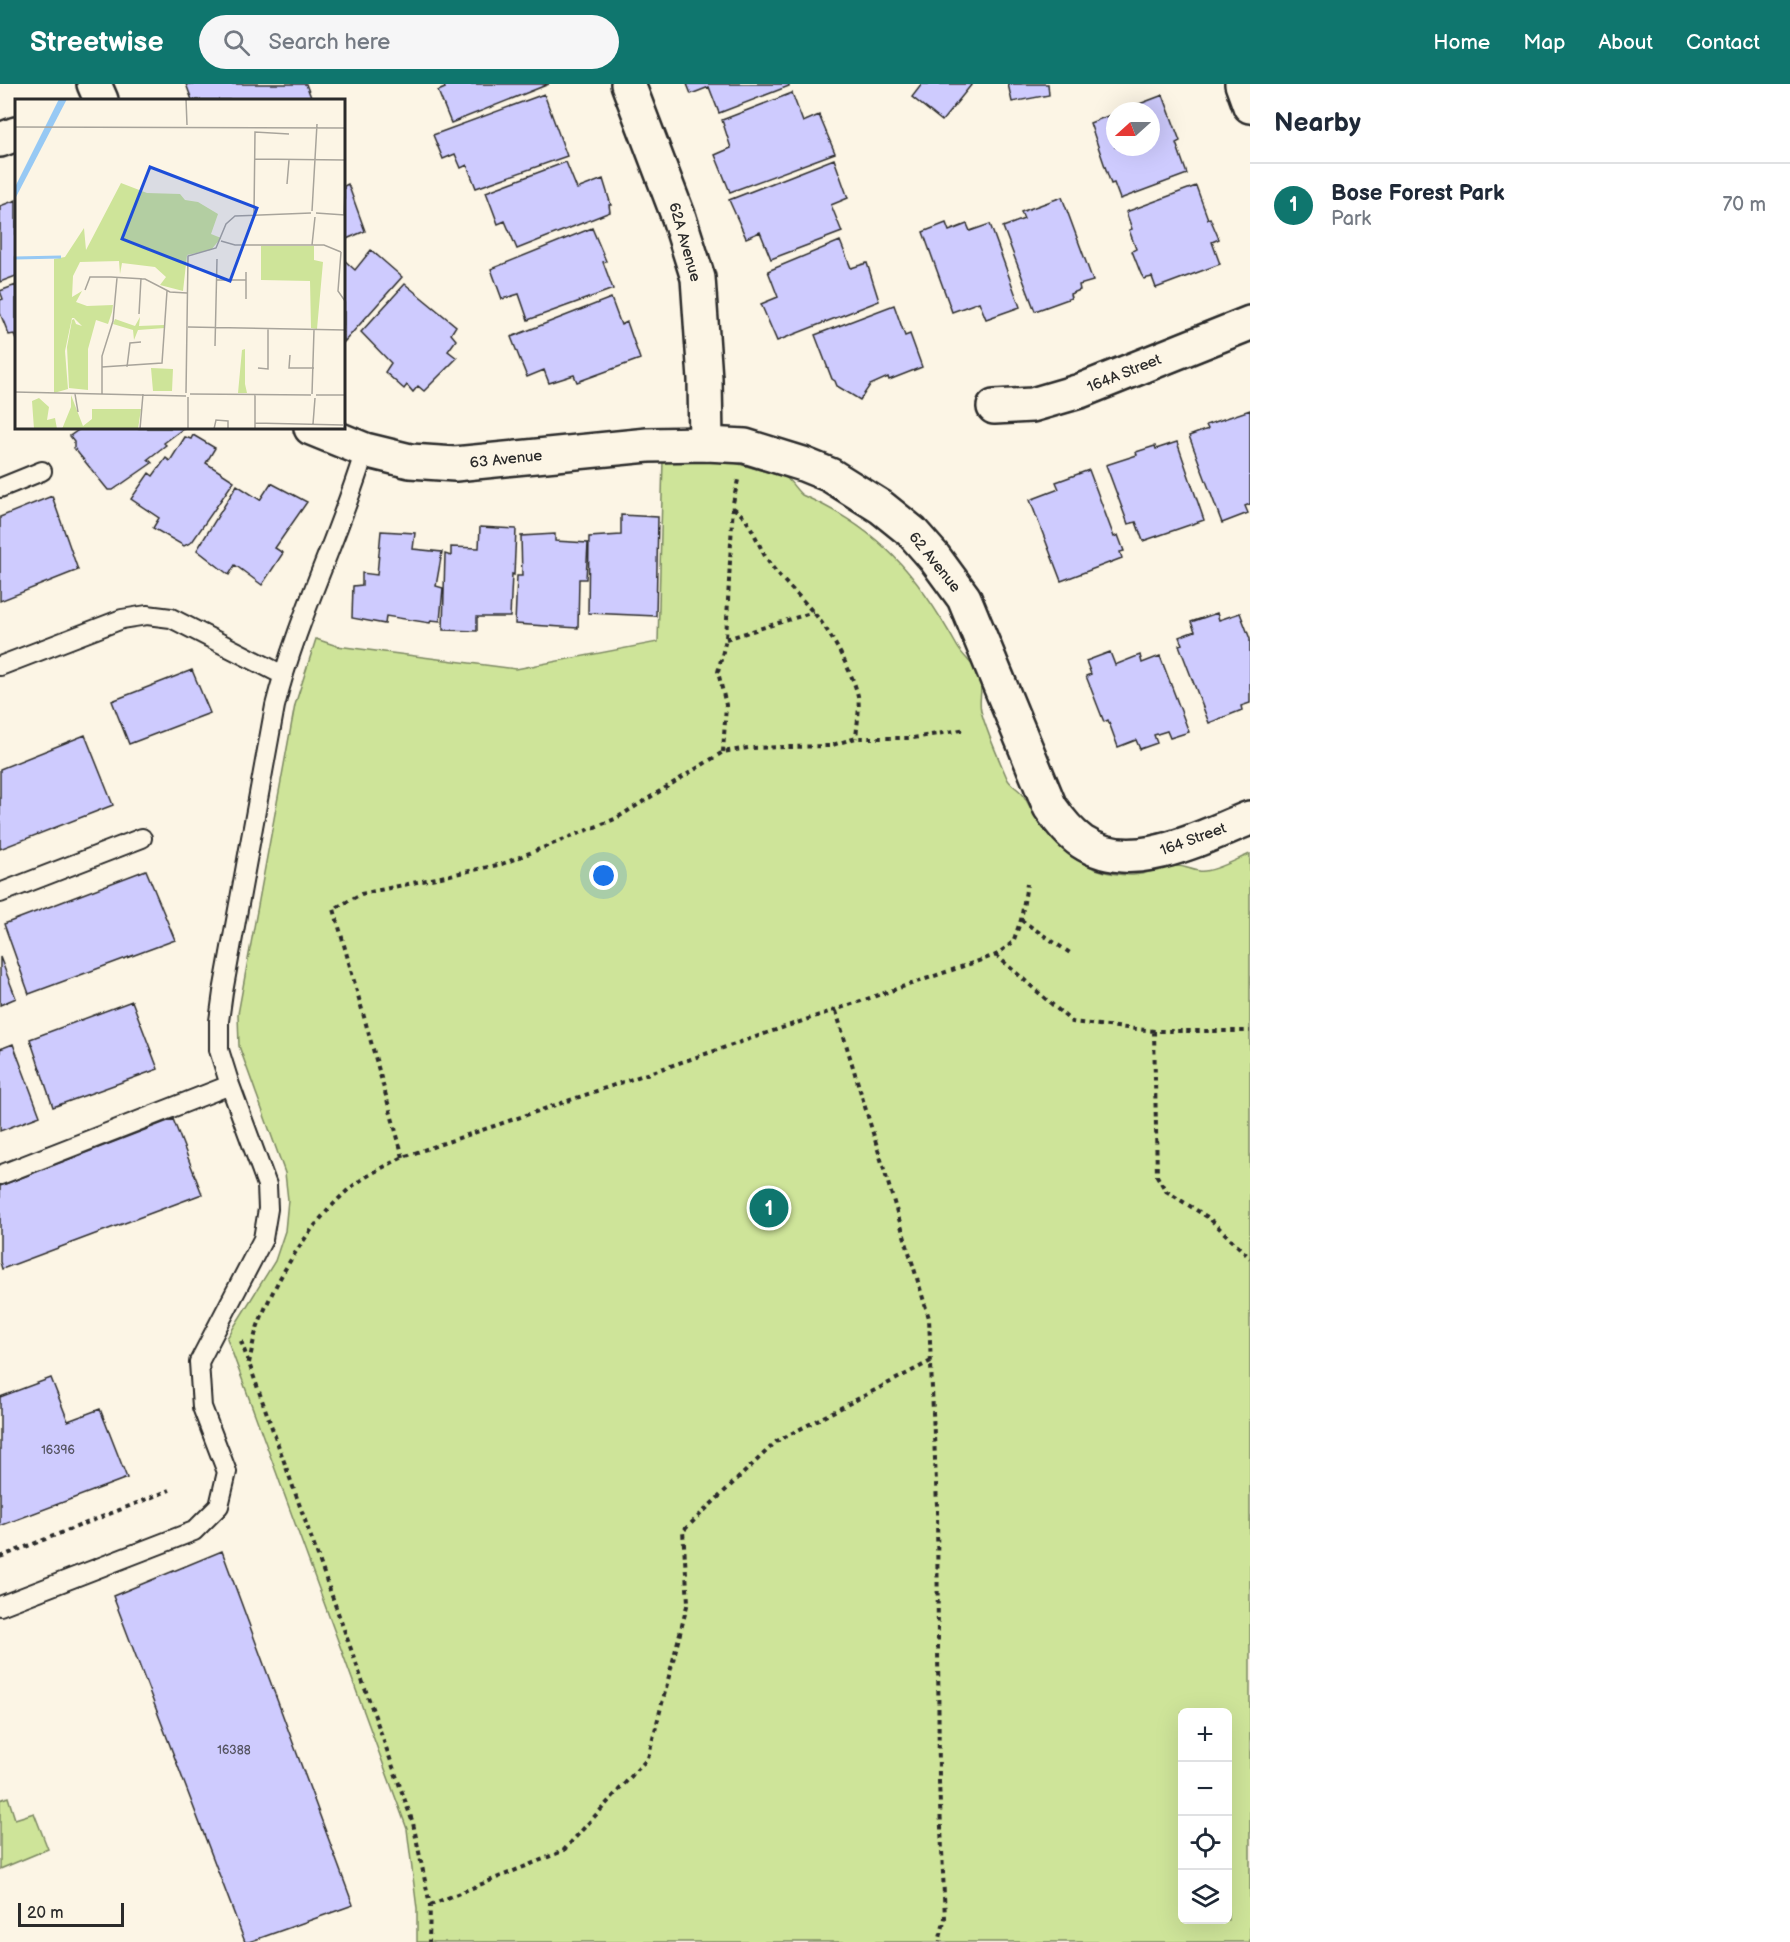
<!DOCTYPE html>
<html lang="en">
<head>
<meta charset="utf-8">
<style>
  :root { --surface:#fff; --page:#f6f6f7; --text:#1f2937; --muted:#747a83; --line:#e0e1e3; --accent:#0f766e }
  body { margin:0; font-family:"Balsamiq Sans",sans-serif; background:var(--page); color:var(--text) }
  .controls { position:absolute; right:18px; bottom:18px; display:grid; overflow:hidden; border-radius:9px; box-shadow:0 6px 24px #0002 }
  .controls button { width:54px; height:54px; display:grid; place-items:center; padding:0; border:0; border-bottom:2px solid var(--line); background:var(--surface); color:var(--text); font:30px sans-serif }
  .compass { position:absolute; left:1106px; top:18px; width:54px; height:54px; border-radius:50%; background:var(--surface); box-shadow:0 6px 24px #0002; rotate:249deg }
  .scale { position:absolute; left:18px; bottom:15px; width:106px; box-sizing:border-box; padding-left:6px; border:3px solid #2b2b2b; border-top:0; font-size:16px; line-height:21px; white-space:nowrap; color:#2b2b2b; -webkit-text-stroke:4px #fcf5e5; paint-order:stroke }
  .you { position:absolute; left:604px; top:792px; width:21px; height:21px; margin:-15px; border:4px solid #fff; border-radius:50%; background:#1a73e8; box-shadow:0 0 0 9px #1a73e833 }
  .badge { display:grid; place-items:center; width:39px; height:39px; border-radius:50%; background:var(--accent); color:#fff; font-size:20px; font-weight:700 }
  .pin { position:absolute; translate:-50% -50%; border:3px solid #fff; box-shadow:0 2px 6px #0006 }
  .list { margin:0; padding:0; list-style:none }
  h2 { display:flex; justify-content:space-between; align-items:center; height:78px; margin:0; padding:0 24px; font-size:26px }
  h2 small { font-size:20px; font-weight:400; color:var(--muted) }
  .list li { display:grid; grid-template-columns:39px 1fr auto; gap:18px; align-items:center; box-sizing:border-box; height:84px; padding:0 24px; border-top:2px solid var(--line) }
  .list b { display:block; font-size:22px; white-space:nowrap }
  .list p { margin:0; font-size:20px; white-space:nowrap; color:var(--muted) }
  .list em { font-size:20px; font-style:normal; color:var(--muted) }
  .icon { flex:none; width:33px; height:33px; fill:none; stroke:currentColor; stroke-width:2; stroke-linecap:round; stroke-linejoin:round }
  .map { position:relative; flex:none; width:1250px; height:1858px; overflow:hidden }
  header { display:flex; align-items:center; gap:36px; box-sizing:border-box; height:84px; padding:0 30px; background:var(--accent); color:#fff }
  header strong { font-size:28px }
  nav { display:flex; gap:33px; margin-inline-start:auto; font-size:21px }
  .search { width:420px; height:54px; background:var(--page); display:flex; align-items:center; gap:15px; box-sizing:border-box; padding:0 21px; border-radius:33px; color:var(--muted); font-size:22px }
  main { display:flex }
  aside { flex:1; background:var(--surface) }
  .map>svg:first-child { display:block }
  .green { fill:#cee499; stroke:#7c8862; stroke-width:1.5; fill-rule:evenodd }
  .building { fill:#cecbfe; stroke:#2b2b2b; stroke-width:1.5 }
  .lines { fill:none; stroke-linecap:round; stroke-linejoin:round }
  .service-casing { stroke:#2b2b2b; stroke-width:22 }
  .minor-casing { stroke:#2b2b2b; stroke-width:38 }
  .tertiary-casing { stroke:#2b2b2b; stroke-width:38 }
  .path { stroke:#2b2b2b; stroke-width:4; stroke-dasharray:4.5 4.5; stroke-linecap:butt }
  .service { stroke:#fcf5e5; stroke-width:18 }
  .minor { stroke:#fcf5e5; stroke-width:33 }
  .tertiary { stroke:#fcf5e5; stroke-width:33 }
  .labels { text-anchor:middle; stroke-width:4.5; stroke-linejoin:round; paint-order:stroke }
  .number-label { font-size:12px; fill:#545360 }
  .street-label { font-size:15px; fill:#2b2b2b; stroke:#fcf5e5 }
  .inset-river { fill:none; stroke:#97c9f4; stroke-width:3 }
  .inset-road { fill:none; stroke:#a8a49b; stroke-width:1.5 }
  .view { fill:#1d4ed8; fill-opacity:0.15; stroke:#1d4ed8; stroke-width:3 }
  .inset-edge { fill:none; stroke:#2b2b2b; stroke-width:3 }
</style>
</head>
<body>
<header>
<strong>Streetwise</strong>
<div class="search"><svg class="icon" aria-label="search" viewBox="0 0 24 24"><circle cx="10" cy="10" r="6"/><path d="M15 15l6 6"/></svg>Search here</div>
<nav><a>Home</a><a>Map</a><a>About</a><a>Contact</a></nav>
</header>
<main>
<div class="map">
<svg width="1250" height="1858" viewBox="0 0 1250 1858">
  <rect width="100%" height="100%" fill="#fcf5e5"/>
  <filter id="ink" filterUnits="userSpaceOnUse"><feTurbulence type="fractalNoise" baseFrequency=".0167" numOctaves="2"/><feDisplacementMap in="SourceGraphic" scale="12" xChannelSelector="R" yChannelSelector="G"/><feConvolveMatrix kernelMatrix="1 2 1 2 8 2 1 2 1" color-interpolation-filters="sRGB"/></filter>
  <g filter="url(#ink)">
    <path class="green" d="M 663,376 L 699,376 L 735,379 L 785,393 C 792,398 795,405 802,411 C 880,445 917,490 957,562 C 963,573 974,580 979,591 C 984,603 978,615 981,627 C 987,649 998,673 1007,694 C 1011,703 1021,705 1025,714 C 1048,757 1079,792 1133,791 C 1148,790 1162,783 1177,782 C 1185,782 1191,786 1199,787 C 1212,789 1237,775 1250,770 L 1250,1858 L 417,1858 L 417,1825 L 407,1745 L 227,1254 L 275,1177 L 285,1147 L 288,1116 L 285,1089 L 239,962 L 238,930 L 295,621 L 316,555 L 337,562 L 516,585 L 658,558 ZM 1182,1628 L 1228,1628 L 1228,1836 L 1182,1836 Z
      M 8,1713 L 15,1735 L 34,1729 L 48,1765 L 0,1785 L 0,1716 Z"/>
    <path class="building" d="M 186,0 L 306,0 L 312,16 L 192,16 Z
      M 443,0 L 549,0 L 451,39 L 438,7 L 445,4 Z
      M 687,0 L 789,0 L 789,2 L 719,29 L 709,3 L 691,10 Z
      M 922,0 L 972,0 L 942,37 L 912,13 Z
      M 1008,0 L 1048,0 L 1049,11 L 1012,18 Z
      M 792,9 L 803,38 L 819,31 L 835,69 L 730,108 L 715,71 L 731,64 L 722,36 Z
      M 544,10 L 567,72 L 476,104 L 467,81 L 461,84 L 455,70 L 443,75 L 433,51 Z
      M 1163,11 L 1180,57 L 1176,59 L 1187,90 L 1120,115 L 1114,99 L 1111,100 L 1090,39 L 1115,29 L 1115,63 L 1151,63 L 1151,27 L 1121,27 Z
      M 834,75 L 848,114 L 831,121 L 842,148 L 771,175 L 760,148 L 746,154 L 729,116 Z
      M 566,78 L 577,105 L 603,95 L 611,121 L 609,121 L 610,128 L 517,165 L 505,137 L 498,140 L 486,108 Z
      M 348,100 L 365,147 L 344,156 L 344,102 Z
      M 1196,102 L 1208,135 L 1210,134 L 1219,155 L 1212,158 L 1220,180 L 1156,204 L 1152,193 L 1144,195 L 1141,190 L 1132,167 L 1136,165 L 1129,146 L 1132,145 L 1126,128 Z
      M 1062,113 L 1093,197 L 1079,201 L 1080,206 L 1070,210 L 1071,214 L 1035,227 L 1003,143 L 1024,135 L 1021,128 Z
      M 16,116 L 16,192 L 0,198 L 0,122 Z
      M 946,139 L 949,147 L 967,140 L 970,147 L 990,140 L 1020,223 L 986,235 L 979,218 L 952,228 L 923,148 Z
      M 592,144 L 606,177 L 603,178 L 613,205 L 528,236 L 519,210 L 502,215 L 491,185 Z
      M 840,157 L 851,184 L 867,179 L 879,217 L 777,257 L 761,220 L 778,213 L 768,187 Z
      M 371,166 L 402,193 L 344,258 L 344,176 L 355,186 Z
      M 405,200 L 456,242 L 451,250 L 456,256 L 448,267 L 457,274 L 424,307 L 418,302 L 413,308 L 407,301 L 404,305 L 385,288 L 391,279 L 361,248 Z
      M 16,201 L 16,256 L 14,250 L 9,251 L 0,229 L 0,216 L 3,215 L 0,207 Z
      M 611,214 L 621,241 L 627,238 L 640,275 L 577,298 L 574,291 L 549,299 L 544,286 L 527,293 L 511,253 Z
      M 894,221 L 905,252 L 910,250 L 922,283 L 889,296 L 888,293 L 870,301 L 860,316 L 837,302 L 835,297 L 832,295 L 815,251 Z
      M 1250,326 L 1250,420 L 1245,422 L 1248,429 L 1222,439 L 1189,352 L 1208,345 L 1206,341 Z
      M 81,344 L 184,344 L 164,359 L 166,361 L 148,375 L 152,379 L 113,406 L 108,406 L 74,364 L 74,357 L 70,352 Z
      M 193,351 L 215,364 L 206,379 L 234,397 L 192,458 L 184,462 L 153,444 L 159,434 L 131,415 L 149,389 L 153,392 L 166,374 L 170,377 L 185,353 L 191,355 Z
      M 1177,358 L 1204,436 L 1143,457 L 1136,438 L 1128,440 L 1106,381 L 1137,371 L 1136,368 L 1155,362 L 1156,365 Z
      M 1089,386 L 1114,453 L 1118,451 L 1124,467 L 1120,468 L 1122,474 L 1061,497 L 1030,416 L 1059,405 L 1056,398 Z
      M 271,399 L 307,418 L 275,464 L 283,469 L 262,501 L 235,481 L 229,491 L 197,466 L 237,401 L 260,416 Z
      M 52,412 L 78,486 L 0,517 L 0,433 Z
      M 621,431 L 658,433 L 656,532 L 588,529 L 589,453 L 621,451 Z
      M 480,443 L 516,445 L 514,491 L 512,490 L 510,533 L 477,533 L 477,547 L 443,546 L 445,470 L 451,472 L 451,463 L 479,464 Z
      M 381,447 L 415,449 L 413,465 L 442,468 L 436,502 L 443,504 L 440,537 L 431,536 L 430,539 L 386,532 L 385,540 L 352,534 L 353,502 L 362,501 L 362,489 L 377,491 Z
      M 555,450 L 555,457 L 588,459 L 586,495 L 579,495 L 578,544 L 515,540 L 517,492 L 522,492 L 521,452 Z
      M 1217,529 L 1219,536 L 1240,529 L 1250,555 L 1250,619 L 1241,622 L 1242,626 L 1209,639 L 1179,561 L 1182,560 L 1179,553 L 1195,547 L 1191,538 Z
      M 1110,568 L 1115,581 L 1140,571 L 1142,579 L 1160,572 L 1189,648 L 1170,654 L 1167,647 L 1154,651 L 1157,659 L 1140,665 L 1136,656 L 1118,663 L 1108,636 L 1104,638 L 1086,592 L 1091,590 L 1086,577 Z
      M 192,586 L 210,629 L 129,660 L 112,617 Z
      M 85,651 L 113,721 L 0,765 L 0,685 Z
      M 146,786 L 175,856 L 29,910 L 4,840 Z
      M 0,873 L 16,914 L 0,921 Z
      M 132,917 L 158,985 L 53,1023 L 30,955 Z
      M 13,960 L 40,1032 L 0,1047 L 0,965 Z
      M 173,1035 L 202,1110 L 2,1185 L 0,1178 L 0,1102 Z
      M 51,1294 L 68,1337 L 100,1325 L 127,1394 L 0,1442 L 0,1313 Z
      M 222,1467 L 353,1821 L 249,1858 L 245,1858 L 113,1512 Z"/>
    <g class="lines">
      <defs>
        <path id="service" d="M 0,404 L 42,387
          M 0,582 L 122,535 L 147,531 L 171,534 L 283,591
          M 0,809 L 142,754
          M 0,1091 L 230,1001
          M 0,1522 L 194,1447 L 219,1422 L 227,1388 L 202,1323 L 199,1278 L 263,1155 L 268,1125 L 267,1101 L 230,1001 L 219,966 L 219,937 L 223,908 L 275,622 C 297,534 339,453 365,366"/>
        <path id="minor" d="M 628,0 L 679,134 L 698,194 L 705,295 L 706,360
          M 1242,0 L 1250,22
          M 0,56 L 16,50
          M 994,323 L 1032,321 L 1080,307 L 1250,239"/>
        <path id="tertiary" d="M 94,0 L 101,16
          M 311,344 L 365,366 L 410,377 L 455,380 L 648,361 L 706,360 L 745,362 L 803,380 L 830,391 L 881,423 L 912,448 L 934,473 L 964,514 L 1050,723 C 1059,736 1069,749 1082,758 C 1133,792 1200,753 1250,734"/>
      </defs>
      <use href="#service" class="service-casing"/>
      <use href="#minor" class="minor-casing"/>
      <use href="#tertiary" class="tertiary-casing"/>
      <path class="path" d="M 733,424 C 753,436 757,462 770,480 C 783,498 799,511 813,528 C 829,545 853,589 858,612 C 860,625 857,641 856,654
        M 726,555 L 814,528
        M 723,668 L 726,621 L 718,588 L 726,555 L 733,419 L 738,396
        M 1021,836 L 1070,869
        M 996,871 L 1072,938 L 1154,947 L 1250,947
        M 836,927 L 929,1234 L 937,1422 L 939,1698 L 945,1834 L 939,1858
        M 1154,947 L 1157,1092 L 1166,1107 L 1209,1134 L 1250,1174
        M 403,1073 L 334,825 L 361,810 L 502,780 L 615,735 L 723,668 L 748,664 L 829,662 L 856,654 L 913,654 L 966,645
        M 241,1257 L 413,1739 L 430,1821 L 429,1858
        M 249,1279 C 252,1266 254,1251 259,1239 C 278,1191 309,1141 348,1106 C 364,1092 384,1083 403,1073 L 996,871 L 1013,858 L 1021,836 L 1027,800
        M 0,1473 L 170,1406
        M 430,1821 L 563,1767 L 648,1674 L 688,1518 L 683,1447 L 777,1357 L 931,1277"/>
      <use href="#service" class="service"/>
      <use href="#minor" class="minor"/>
      <use href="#tertiary" class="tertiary"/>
    </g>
  </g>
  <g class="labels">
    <g class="number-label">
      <text x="58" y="1370">16396</text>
      <text x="234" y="1670">16388</text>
    </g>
    <g class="street-label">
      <text transform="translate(685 158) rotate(74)" y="5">62A Avenue</text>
      <text transform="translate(1124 289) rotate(-22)" y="5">164A Street</text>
      <text transform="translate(506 375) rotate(-6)" y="5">63 Avenue</text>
      <text transform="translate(935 478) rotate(51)" y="5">62 Avenue</text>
      <text transform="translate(1193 755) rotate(-20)" y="5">164 Street</text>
    </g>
  </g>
  <g transform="translate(15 15)">
    <rect width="330" height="330" fill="#fcf5e5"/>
    <path d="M 106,84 L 132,94 L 165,95 L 170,101 L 183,103 L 203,115 L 196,135 L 206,139 L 196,151 L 172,156 L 168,192 L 145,186 L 151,178 L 140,168 L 107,164 L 105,175 L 104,162 L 65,163 L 58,177 L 57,198 L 67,192 L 61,203 L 72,207 L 98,206 L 97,213 L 93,225 L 81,221 L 73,250 L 73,291 L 54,289 L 52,248 L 57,221 L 59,220 L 61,225 L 67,227 L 59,219 L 57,219 L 50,252 L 53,290 L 39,294 L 39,160 L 50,158 L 69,129 L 71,151 ZM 246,147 L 299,147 L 299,161 L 308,163 L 302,230 L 296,229 L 295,182 L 246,181 ZM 125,218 L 124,227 L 149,226 L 150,229 L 123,231 L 119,241 L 118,231 L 98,225 L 100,220 L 120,227 ZM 230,250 L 230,285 L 232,294 L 223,294 L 227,251 ZM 136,269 L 158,270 L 157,292 L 138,292 ZM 56,296 L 68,327 L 77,320 L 77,310 L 126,310 L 123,330 L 47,330 L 56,308 ZM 24,299 L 34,308 L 32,321 L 40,319 L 42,330 L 19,330 L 17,302 Z" fill="#cee499"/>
    <path d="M 44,0 L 52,0 L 0,100 L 0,88 Z" fill="#97c9f4"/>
    <path class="inset-river" d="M 0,159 L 46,158"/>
    <path class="inset-road" d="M 171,0 L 172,26M 0,28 L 330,29M 239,60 L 330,61M 272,85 L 274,61M 297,112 L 302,25M 301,114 L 330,116M 239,115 L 240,33 L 274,35M 329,116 L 330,90M 206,142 L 220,146 L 309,146 L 326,153M 297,146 L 300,118M 326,153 L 323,192 L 330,202M 231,173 L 231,200M 201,181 L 231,181M 70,191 L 75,178 L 96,178 L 130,180 L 155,193 L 172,194M 124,215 L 126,179M 173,228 L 330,231M 200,247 L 202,160M 275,256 L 274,269 L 299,269M 87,268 L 147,264 L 152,192M 112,268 L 115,244 L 126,243M 243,269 L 253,270 L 253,230M 0,293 L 171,297M 171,294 L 173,157 L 201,149 L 211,125 L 220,117 L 296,114M 60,295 L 63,313M 87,295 L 87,257 L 98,222 L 102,179M 175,295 L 296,296M 240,295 L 240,330M 297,295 L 299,231M 301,296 L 330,296M 240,324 L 328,326M 298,325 L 300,299M 125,330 L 128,295M 173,330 L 173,298M 199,330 L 201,321 L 213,322 L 213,330"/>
    <path class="view" d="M 135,68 L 242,109 L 215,182 L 107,140 Z"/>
    <rect width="330" height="330" class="inset-edge"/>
  </g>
</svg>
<div class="controls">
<button>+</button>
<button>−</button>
<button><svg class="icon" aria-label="locate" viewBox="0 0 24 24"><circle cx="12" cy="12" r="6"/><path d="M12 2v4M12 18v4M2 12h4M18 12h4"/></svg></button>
<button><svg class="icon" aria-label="layers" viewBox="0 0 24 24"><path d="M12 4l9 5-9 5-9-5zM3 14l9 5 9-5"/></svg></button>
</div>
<svg class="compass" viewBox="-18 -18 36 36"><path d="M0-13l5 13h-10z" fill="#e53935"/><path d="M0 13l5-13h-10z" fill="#747a83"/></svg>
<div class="scale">20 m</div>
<div class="you"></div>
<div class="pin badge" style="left:769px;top:1124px">1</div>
</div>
<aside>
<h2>Nearby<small></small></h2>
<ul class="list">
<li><span class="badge">1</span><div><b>Bose Forest Park</b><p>Park</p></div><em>70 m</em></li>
</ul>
</aside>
</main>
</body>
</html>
